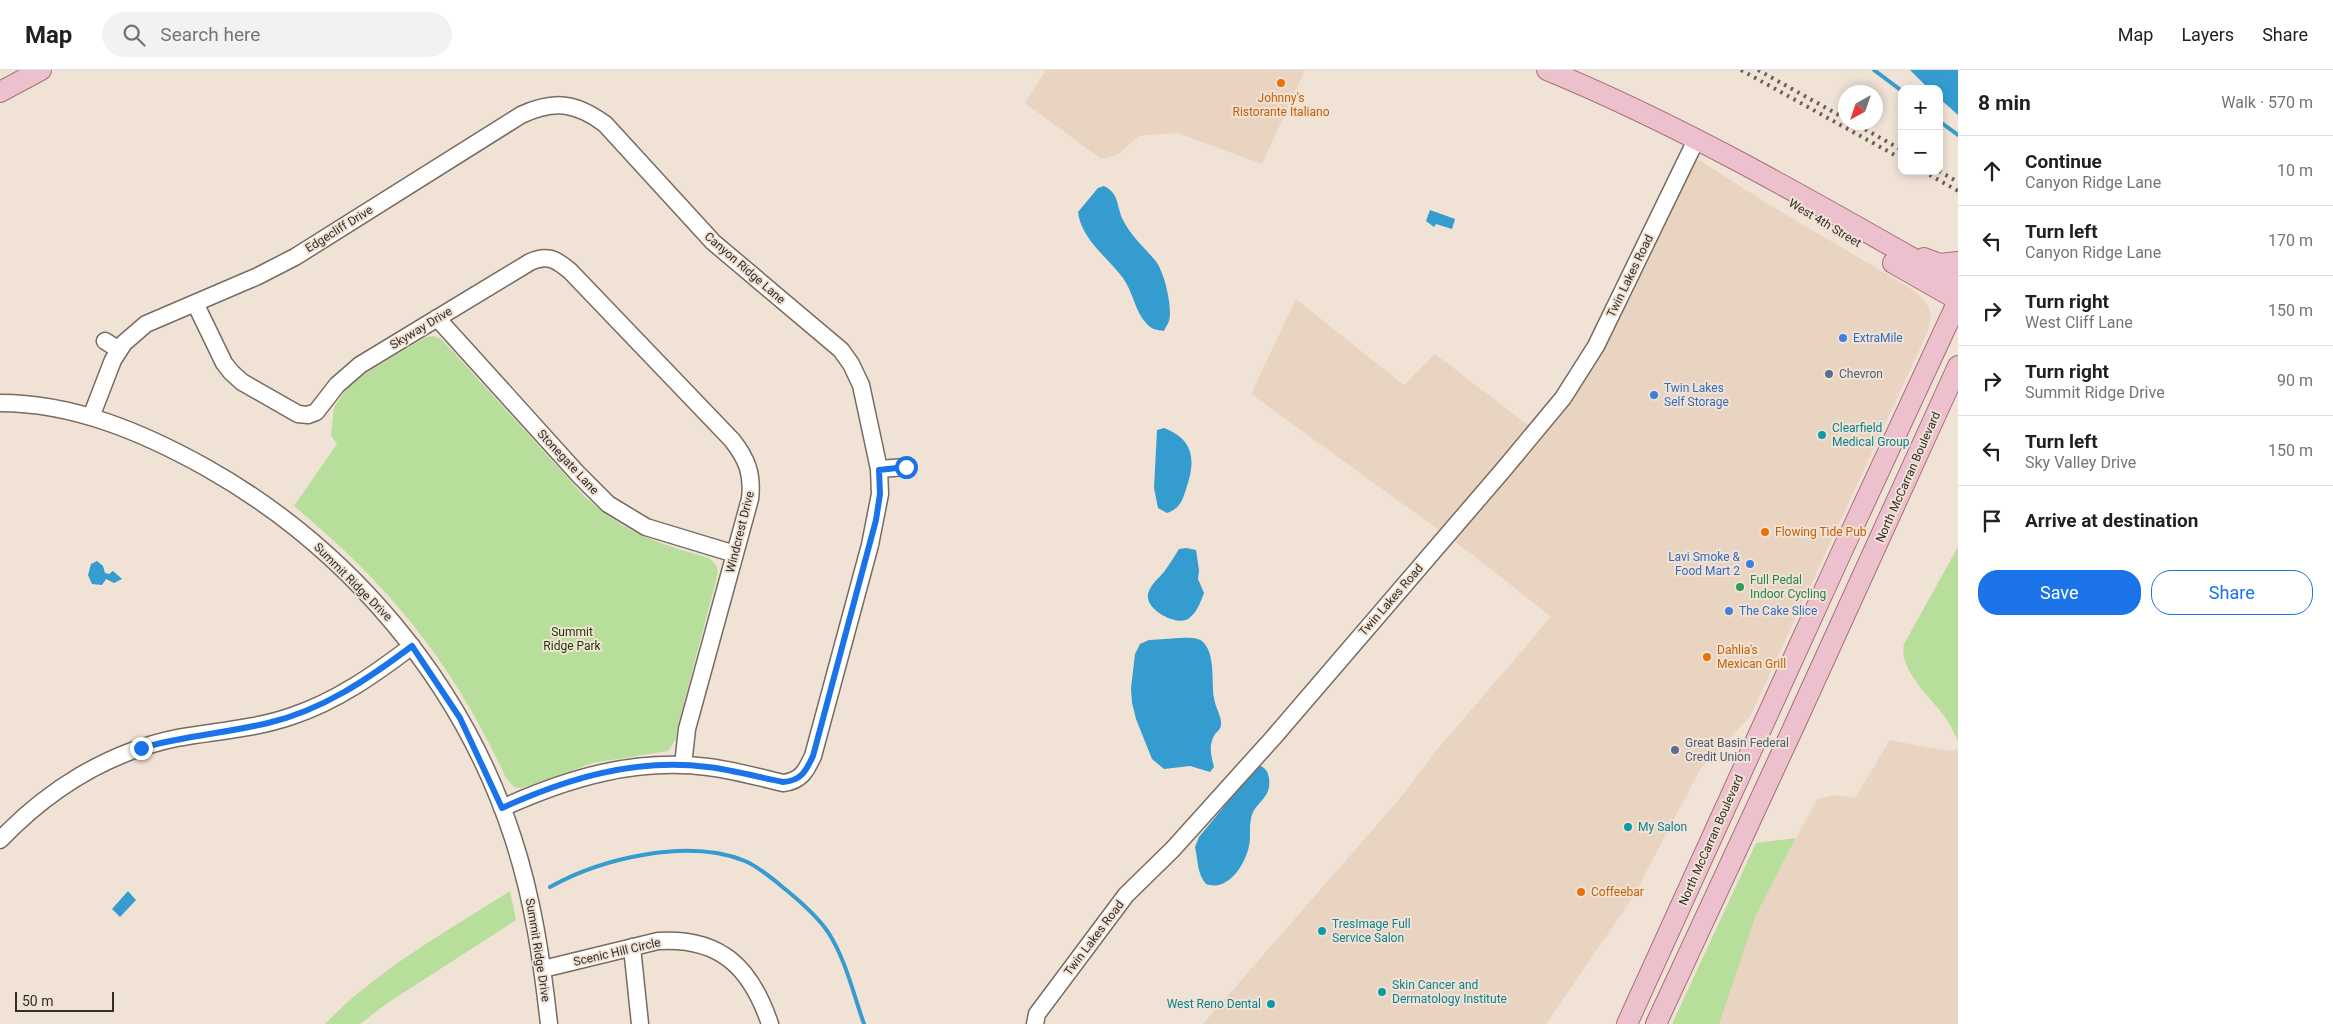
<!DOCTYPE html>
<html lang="en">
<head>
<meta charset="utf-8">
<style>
  :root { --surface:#fff; --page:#f2f2f2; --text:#202124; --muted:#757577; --line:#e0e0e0; --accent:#1a73e8 }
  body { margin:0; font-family:Roboto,sans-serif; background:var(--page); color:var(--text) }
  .controls { position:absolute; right:15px; top:15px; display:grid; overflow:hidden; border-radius:10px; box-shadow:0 2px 8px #0003 }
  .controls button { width:45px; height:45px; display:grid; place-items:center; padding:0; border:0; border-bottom:1px solid var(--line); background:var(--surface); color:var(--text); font:25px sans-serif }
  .compass { position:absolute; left:1838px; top:15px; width:45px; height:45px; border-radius:50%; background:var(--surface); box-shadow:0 2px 8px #0003; rotate:220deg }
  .scale { position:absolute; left:15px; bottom:12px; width:99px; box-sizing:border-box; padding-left:5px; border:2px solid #332d28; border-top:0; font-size:14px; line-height:18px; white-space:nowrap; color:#332d28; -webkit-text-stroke:4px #f1e2d6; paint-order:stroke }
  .stop { position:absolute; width:15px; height:15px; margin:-11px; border:4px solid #1a73e8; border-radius:50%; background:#fff }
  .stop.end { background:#1a73e8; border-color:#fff; box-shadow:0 1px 5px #0008 }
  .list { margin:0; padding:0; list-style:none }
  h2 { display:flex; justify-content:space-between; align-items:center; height:65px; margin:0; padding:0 20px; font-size:21px }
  h2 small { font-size:16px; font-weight:400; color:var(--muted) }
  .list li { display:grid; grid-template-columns:32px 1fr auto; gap:15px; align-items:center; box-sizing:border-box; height:70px; padding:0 20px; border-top:1px solid var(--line) }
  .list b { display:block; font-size:19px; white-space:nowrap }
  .list p { margin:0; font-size:16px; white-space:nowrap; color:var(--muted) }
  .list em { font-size:16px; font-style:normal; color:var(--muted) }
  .actions { display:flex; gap:10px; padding:15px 20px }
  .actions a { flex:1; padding:11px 0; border:1px solid var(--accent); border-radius:20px; text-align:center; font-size:18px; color:var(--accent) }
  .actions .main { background:var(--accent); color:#fff }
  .icon { flex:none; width:28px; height:28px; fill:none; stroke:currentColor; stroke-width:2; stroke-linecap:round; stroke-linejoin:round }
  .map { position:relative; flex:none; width:1958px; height:954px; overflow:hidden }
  header { display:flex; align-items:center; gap:30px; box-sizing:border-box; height:70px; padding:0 25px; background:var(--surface); border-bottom:1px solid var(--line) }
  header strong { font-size:24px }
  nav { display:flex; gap:28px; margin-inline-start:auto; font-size:18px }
  .search { width:350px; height:45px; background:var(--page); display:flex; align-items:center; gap:12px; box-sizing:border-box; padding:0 18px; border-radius:28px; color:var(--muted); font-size:19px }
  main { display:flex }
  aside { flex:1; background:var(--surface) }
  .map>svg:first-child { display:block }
  .built { fill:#e9d4c2 }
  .green { fill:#b7df9b }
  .water { fill:#349cce }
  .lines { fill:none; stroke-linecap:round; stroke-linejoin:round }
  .stream { stroke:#349cce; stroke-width:4 }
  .minor-casing { stroke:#786b60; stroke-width:19 }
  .major-casing { stroke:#a3717c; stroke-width:22 }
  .minor { stroke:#fff; stroke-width:16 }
  .major { stroke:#ecc0cc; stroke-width:20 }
  .rail { stroke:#685f58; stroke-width:4; stroke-dasharray:2.5 5; stroke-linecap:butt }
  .route { stroke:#1a73e8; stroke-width:6 }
  .food-dot { fill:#e8710a; stroke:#f1e2d6; stroke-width:2 }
  .shop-dot { fill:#3f7fe0; stroke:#f1e2d6; stroke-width:2 }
  .service-dot { fill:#5c6f8a; stroke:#f1e2d6; stroke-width:2 }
  .culture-dot { fill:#0f9aa8; stroke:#f1e2d6; stroke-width:2 }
  .leisure-dot { fill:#2e9e5b; stroke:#f1e2d6; stroke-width:2 }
  .labels { text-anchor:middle; stroke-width:4; stroke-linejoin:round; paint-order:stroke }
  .food-label { font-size:12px; fill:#c56008; stroke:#f1e2d6; text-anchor:start }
  .street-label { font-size:12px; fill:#332d28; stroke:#f1e2d6 }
  .shop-label { font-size:12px; fill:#366cbe; stroke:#f1e2d6; text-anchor:start }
  .service-label { font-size:12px; fill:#4e5e75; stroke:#f1e2d6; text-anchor:start }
  .culture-label { font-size:12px; fill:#0d838f; stroke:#f1e2d6; text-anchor:start }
  .leisure-label { font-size:12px; fill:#27864d; stroke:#f1e2d6; text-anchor:start }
  .park-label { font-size:12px; fill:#1d3900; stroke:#f1e2d6 }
</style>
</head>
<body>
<header>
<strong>Map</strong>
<div class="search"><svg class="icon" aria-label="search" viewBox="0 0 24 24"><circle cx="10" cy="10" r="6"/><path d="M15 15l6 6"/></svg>Search here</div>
<nav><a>Map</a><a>Layers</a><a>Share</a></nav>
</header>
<main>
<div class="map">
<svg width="1958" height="954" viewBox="0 0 1958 954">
  <rect width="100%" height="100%" fill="#f1e2d6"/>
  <path class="built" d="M 1046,0 L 1305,0 L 1262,94 L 1177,63 L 1139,66 L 1117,85 L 1101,89 L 1025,33 Z
    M 1690,84 L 1768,134 L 1907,216 L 1921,227 L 1929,238 L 1931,248 L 1928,261 L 1750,647 L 1701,698 L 1633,827 L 1546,954 L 1203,954 L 1397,732 L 1436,681 L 1551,547 L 1469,482 L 1251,324 L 1296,229 L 1404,315 L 1435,284 L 1536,361 L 1553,342 Z
    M 1890,670 L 1930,678 L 1952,681 L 1958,679 L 1958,954 L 1719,954 L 1756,845 L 1817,729 L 1835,725 L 1855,728 Z"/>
  <path class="green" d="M 433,266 L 441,269 L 446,274 L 585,427 C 626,464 657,473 709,488 C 716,494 719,498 717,507 L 677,659 L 676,669 L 668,681 L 593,693 L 522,718 L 514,717 L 506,708 C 453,593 391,517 294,436 L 337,374 L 331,365 L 334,337 L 347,318 L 361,306 L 426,267 Z
    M 1958,477 L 1958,671 C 1954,663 1950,654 1945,647 C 1931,627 1898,600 1904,574 Z
    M 1796,768 L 1756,845 L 1719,954 L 1672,954 L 1756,773 Z
    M 510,821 L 516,850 L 386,934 L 360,954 L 325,954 C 378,899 446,862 510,821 Z"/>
  <path class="water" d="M 1910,0 L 1958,0 L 1958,45 L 1939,28 L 1939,19 L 1929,19 Z
    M 1104,116 C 1120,124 1116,136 1123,150 C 1131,166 1143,176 1154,189 C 1164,199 1173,238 1169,251 C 1168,254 1165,258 1164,261 C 1156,260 1151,259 1146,253 C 1135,241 1133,222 1123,208 C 1108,188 1081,169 1078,142 L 1098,118 Z
    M 1430,140 L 1455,149 L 1452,159 L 1436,154 L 1434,157 L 1426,151 Z
    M 1164,358 C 1193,369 1196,389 1187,416 C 1183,429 1181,438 1167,443 L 1158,438 L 1154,418 L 1157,360 Z
    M 1186,478 L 1196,480 L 1199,500 L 1198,509 L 1204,523 C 1200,533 1197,543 1188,549 C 1177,556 1145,540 1148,524 C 1151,514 1157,510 1164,502 C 1169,495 1174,487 1179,479 Z
    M 97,491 L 103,496 L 105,503 L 109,504 L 113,501 L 122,509 L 114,513 L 106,509 L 102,515 L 92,514 L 88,505 L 91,494 Z
    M 1165,569 C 1175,569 1196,565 1203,572 C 1216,585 1211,612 1214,628 C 1215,637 1222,647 1221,654 C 1221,659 1218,661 1215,664 C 1208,676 1211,684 1214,697 L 1210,702 L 1190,696 L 1164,699 L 1152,689 L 1136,649 L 1132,633 L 1131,618 L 1135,584 L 1140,574 L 1149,570 Z
    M 1261,696 C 1266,699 1268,702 1269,708 C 1272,730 1254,731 1251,749 C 1249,757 1251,767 1249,776 C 1245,795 1228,822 1206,814 C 1197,804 1198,790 1195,777 L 1199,767 L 1255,699 Z
    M 128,821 L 136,830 L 120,847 L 112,839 Z"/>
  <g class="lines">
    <path class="stream" d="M 1874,0 L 1902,21
      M 1939,51 L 1958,65
      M 550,817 C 602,788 688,768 745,791 C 759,797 773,809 785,819 C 801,832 817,846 828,862 C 846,890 853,923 864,954"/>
    <defs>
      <path id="minor" d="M 195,233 L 224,293 L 231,302 L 242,312 L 298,344 L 308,345 L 316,342 L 337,315 L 360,295 L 530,192 C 547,184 556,189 570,201 L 732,370 C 747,389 753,404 750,429 L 687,659 L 683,695
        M 437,248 L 578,404 L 608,434 L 646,457 L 735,484
        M 105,271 L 119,280
        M 0,333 C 73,333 142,362 205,397 C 348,477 462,611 513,768 C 533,829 542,891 549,954
        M 91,347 L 113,290 L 124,273 L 146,254 L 258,206 L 295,187 L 521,45 C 554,30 575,32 605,54 L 713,172 L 841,280 L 851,294 L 861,315 L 879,399 L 880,424 L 870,475 L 813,686 C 806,701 801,711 783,713 C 758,707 733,700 708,697 C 635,688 568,708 502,738
        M 879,399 L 906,397
        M 0,770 C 48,720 108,682 177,668 C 215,661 255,659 292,646 C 337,631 375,604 412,576
        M 632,877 L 640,954
        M 543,899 L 658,871 C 721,867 751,898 770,954
        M 1035,954 L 1037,944 L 1126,825 L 1173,779 L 1273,668 L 1504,399 L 1563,328 L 1596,276 L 1696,70"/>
      <path id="major" d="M 1547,0 C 1690,59 1824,138 1958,214
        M 0,22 L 41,0
        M 1924,188 L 1940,194 L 1958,192
        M 1893,193 L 1958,230
        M 1627,954 L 1843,479 L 1958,231
        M 1656,954 L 1796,652 L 1958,296"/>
    </defs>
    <use href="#minor" class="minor-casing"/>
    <use href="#major" class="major-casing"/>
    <use href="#minor" class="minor"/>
    <use href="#major" class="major"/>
    <path class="rail" d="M 1741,0 L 1902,89
      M 1758,0 L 1846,49
      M 1852,52 L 1902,80
      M 1923,101 L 1958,121
      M 1939,101 L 1958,112"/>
  </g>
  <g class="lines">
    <path class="route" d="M 141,678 C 183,666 226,663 268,653 C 323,640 368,609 412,576 L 460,648 L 502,738 C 568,708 635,688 708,697 C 733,700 758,707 783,712 C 801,711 806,701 813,686 L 876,450 L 880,424 L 879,400 L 906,397"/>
  </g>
  <g class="food-dot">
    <circle cx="1281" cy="13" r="5"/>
    <circle cx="1765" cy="462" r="5"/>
    <circle cx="1707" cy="587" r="5"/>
    <circle cx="1581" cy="822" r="5"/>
  </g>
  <g class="shop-dot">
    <circle cx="1843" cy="268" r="5"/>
    <circle cx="1654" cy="325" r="5"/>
    <circle cx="1750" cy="494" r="5"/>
    <circle cx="1729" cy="541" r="5"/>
  </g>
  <g class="service-dot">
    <circle cx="1829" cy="304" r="5"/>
    <circle cx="1675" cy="680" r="5"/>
  </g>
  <g class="culture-dot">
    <circle cx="1822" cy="365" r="5"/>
    <circle cx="1628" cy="757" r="5"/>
    <circle cx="1322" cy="861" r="5"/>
    <circle cx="1382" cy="922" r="5"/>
    <circle cx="1271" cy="934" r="5"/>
  </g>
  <circle class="leisure-dot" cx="1740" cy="517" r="5"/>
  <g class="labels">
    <g class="food-label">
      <text x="1281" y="32" text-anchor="middle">Johnny's<tspan x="1281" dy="14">Ristorante Italiano</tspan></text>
      <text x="1775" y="466">Flowing Tide Pub</text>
      <text x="1717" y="584">Dahlia's<tspan x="1717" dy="14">Mexican Grill</tspan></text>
      <text x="1591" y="826">Coffeebar</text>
    </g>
    <g class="street-label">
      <text transform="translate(1825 153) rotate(31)" y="4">West 4th Street</text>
      <text transform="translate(339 159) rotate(-32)" y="4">Edgecliff Drive</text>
      <text transform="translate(745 198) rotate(41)" y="4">Canyon Ridge Lane</text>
      <text transform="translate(1630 206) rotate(-64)" y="4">Twin Lakes Road</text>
      <text transform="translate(421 258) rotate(-31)" y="4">Skyway Drive</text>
      <text transform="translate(568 392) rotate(47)" y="4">Stonegate Lane</text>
      <text transform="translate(1908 407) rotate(-66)" y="4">North McCarran Boulevard</text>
      <text transform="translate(740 462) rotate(-76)" y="4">Windcrest Drive</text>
      <text transform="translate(353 512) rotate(45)" y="4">Summit Ridge Drive</text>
      <text transform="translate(1391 530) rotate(-49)" y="4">Twin Lakes Road</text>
      <text transform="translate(1711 770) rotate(-66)" y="4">North McCarran Boulevard</text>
      <text transform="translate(1094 868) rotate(-53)" y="4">Twin Lakes Road</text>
      <text transform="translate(538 880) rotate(81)" y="4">Summit Ridge Drive</text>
      <text transform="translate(617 882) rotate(-13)" y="4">Scenic Hill Circle</text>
    </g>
    <g class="shop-label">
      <text x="1853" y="272">ExtraMile</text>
      <text x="1664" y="322">Twin Lakes<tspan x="1664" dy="14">Self Storage</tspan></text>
      <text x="1740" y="491" text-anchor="end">Lavi Smoke &amp;<tspan x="1740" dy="14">Food Mart 2</tspan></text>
      <text x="1739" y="545">The Cake Slice</text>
    </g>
    <g class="service-label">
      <text x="1839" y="308">Chevron</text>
      <text x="1685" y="677">Great Basin Federal<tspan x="1685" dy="14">Credit Union</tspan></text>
    </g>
    <g class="culture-label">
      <text x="1832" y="362">Clearfield<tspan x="1832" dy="14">Medical Group</tspan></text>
      <text x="1638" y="761">My Salon</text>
      <text x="1332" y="858">TresImage Full<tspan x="1332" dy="14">Service Salon</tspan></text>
      <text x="1392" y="919">Skin Cancer and<tspan x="1392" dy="14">Dermatology Institute</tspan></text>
      <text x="1261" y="938" text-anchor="end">West Reno Dental</text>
    </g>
    <g class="leisure-label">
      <text x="1750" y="514">Full Pedal<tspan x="1750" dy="14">Indoor Cycling</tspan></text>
    </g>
    <g class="park-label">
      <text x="572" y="566">Summit<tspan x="572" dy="14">Ridge Park</tspan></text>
    </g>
  </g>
</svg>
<div class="controls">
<button>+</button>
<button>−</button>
</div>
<svg class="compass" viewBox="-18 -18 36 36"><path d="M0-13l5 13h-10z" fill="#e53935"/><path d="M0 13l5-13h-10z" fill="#757577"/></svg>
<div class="scale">50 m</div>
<div class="stop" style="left:906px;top:397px"></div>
<div class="stop end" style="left:141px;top:678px"></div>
</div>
<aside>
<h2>8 min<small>Walk · 570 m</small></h2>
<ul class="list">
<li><svg class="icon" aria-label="ahead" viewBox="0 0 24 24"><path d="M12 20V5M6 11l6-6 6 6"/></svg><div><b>Continue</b><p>Canyon Ridge Lane</p></div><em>10 m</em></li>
<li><svg class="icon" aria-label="left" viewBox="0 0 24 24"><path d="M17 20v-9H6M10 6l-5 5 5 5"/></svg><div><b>Turn left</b><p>Canyon Ridge Lane</p></div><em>170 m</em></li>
<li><svg class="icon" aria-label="right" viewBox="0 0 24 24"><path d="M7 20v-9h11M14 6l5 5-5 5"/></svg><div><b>Turn right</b><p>West Cliff Lane</p></div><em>150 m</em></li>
<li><svg class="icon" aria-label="right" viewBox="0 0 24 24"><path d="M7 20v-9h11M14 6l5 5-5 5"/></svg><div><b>Turn right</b><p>Summit Ridge Drive</p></div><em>90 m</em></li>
<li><svg class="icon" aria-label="left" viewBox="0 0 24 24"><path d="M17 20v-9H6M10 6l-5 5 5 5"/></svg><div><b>Turn left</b><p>Sky Valley Drive</p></div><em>150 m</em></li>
<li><svg class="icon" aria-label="arrive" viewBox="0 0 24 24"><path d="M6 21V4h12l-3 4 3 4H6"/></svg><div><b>Arrive at destination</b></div></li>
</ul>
<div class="actions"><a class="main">Save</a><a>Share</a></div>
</aside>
</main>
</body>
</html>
